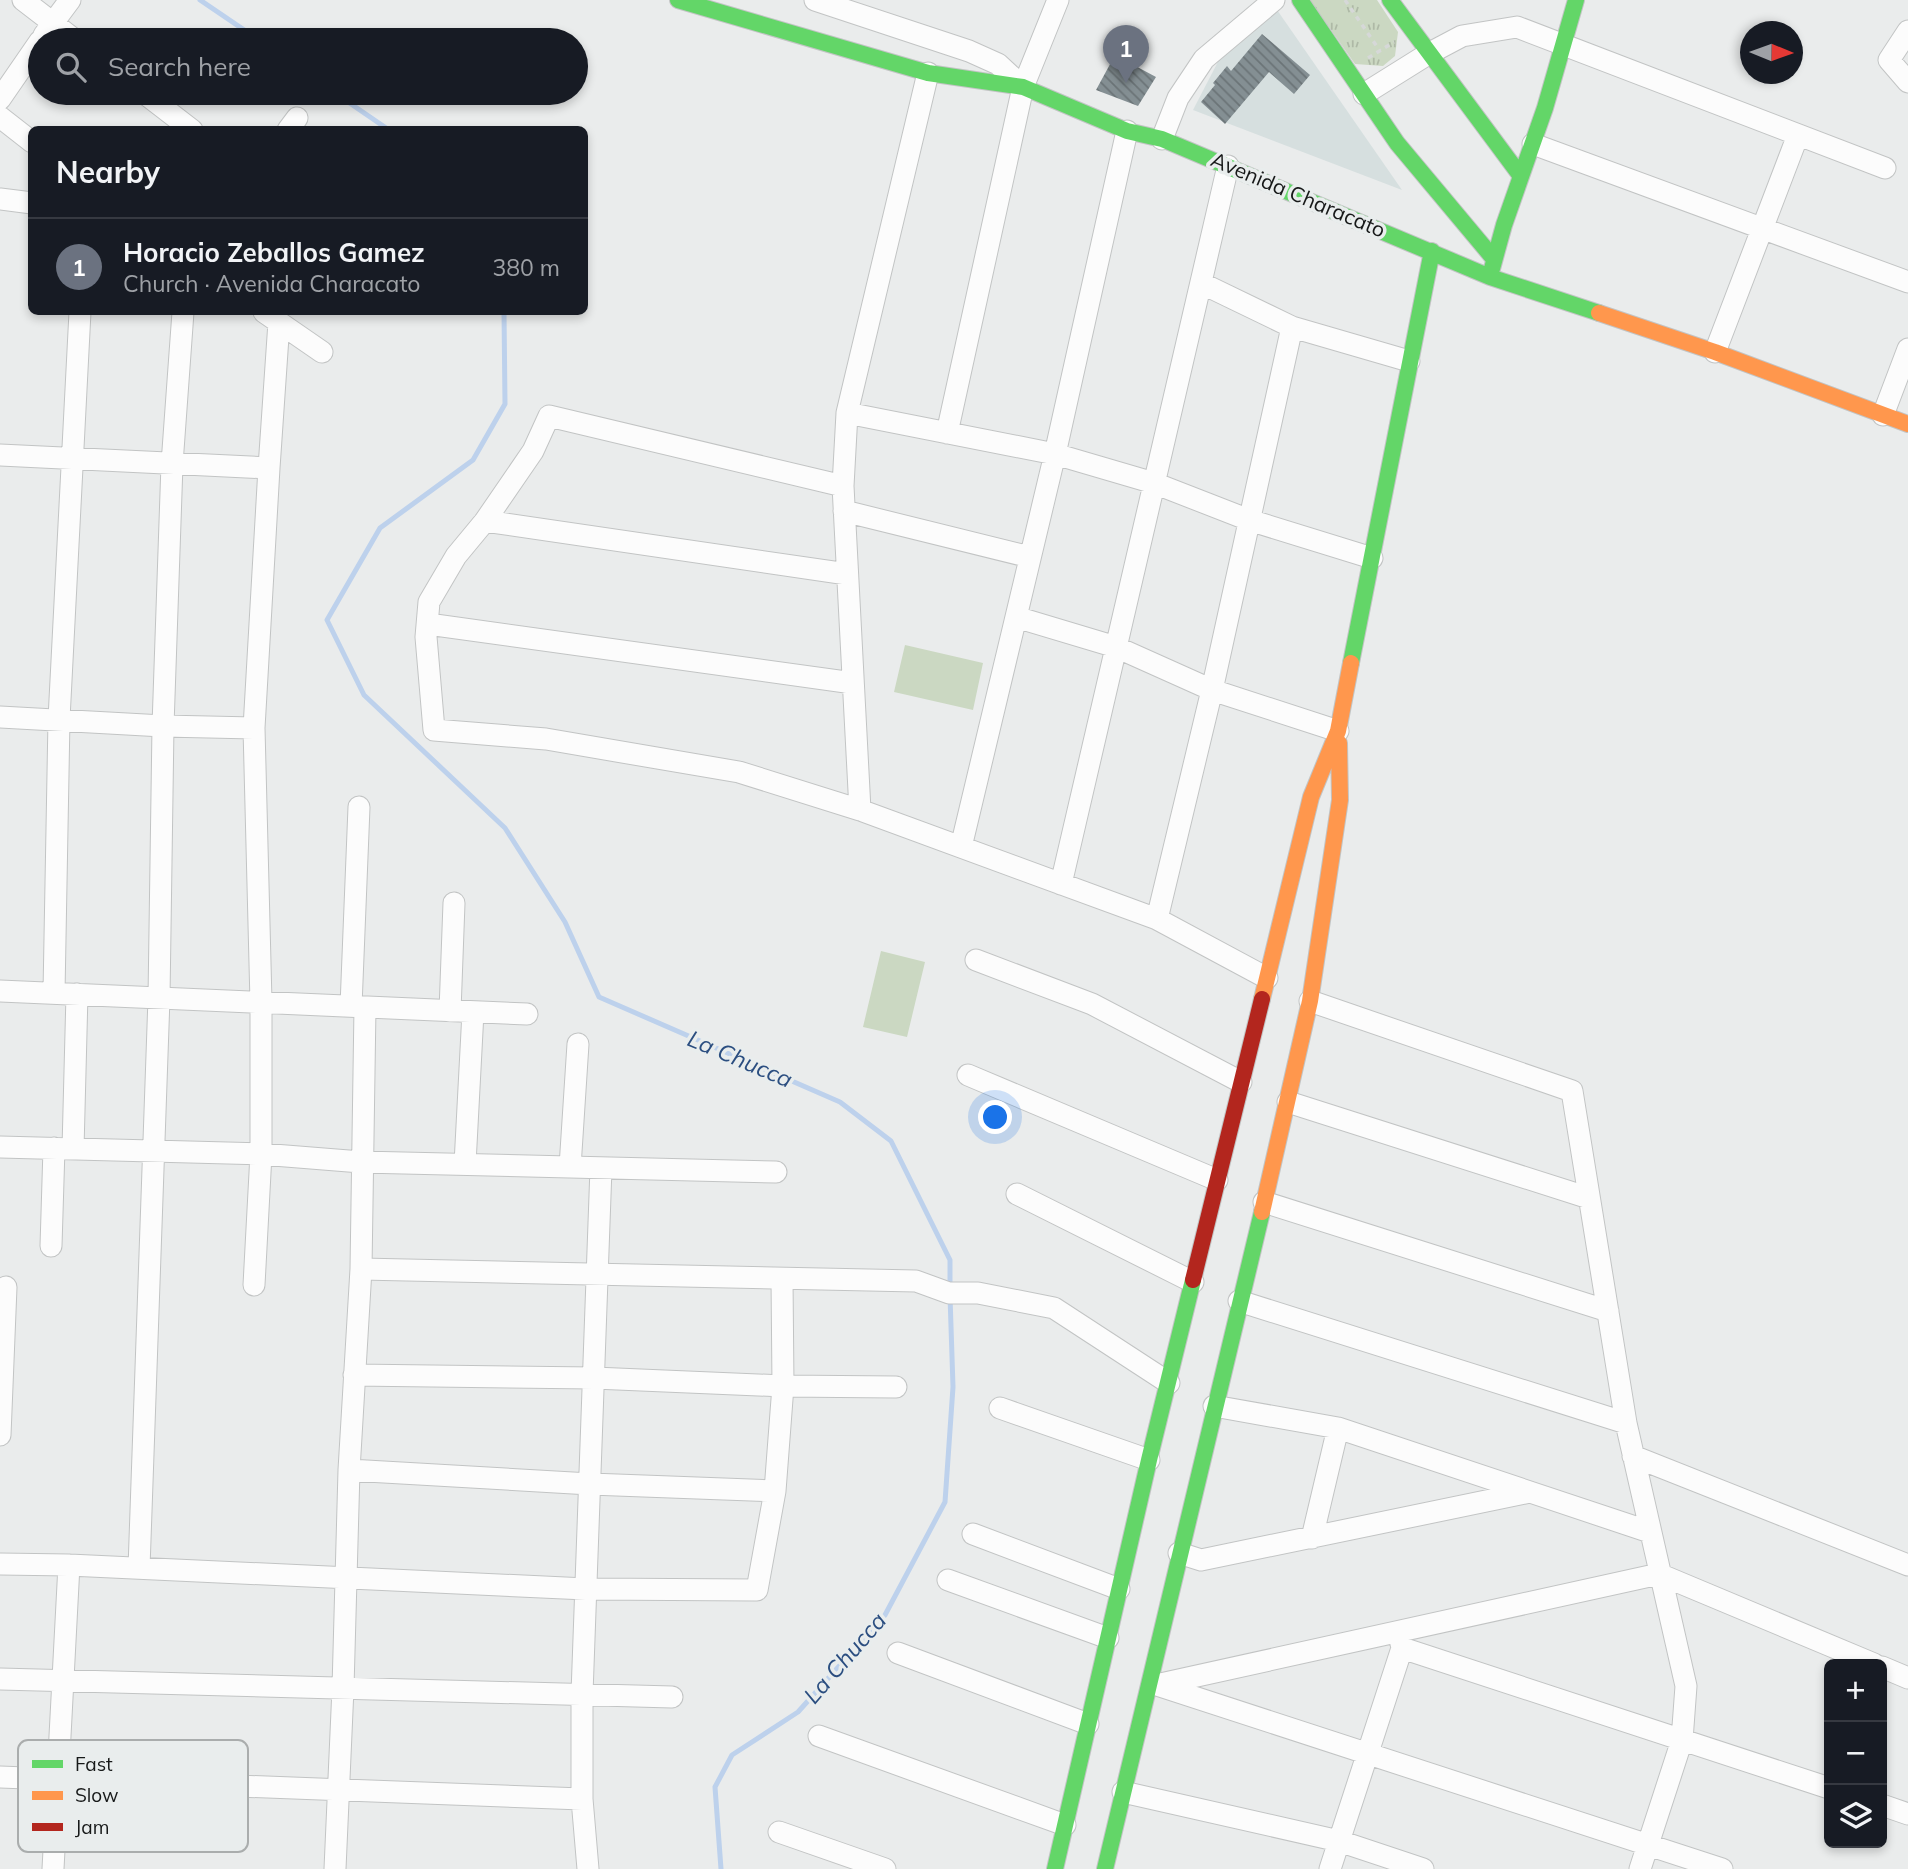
<!DOCTYPE html>
<html lang="en">
<head>
<meta charset="utf-8">
<style>
  :root { --surface:#171b24; --page:#242831; --text:#f1f3f6; --muted:#9ea1a6; --line:#363941; --accent:#b0b2b4 }
  body { margin:0; font-family:Mulish,sans-serif; background:var(--page); color:var(--text) }
  .controls { position:absolute; right:21px; bottom:21px; display:grid; overflow:hidden; border-radius:10px; box-shadow:0 4px 10px #0003 }
  .controls button { width:63px; height:63px; display:grid; place-items:center; padding:0; border:0; border-bottom:2px solid var(--line); background:var(--surface); color:var(--text); font:35px sans-serif }
  .compass { position:absolute; left:1740px; top:21px; width:63px; height:63px; border-radius:50%; background:var(--surface); box-shadow:0 4px 10px #0003; rotate:91deg }
  .you { position:absolute; left:996px; top:1118px; width:24px; height:24px; margin:-18px; border:5px solid #fff; border-radius:50%; background:#1a73e8; box-shadow:0 0 0 10px #1a73e833 }
  .badge { display:grid; place-items:center; width:46px; height:46px; border-radius:50%; background:var(--accent); color:#fff; font-size:23px; font-weight:700 }
  .pin { position:absolute; translate:-50% -58px; filter:drop-shadow(0 2px 4px #0008) }
  .pin::after { content:''; position:absolute; top:37px; width:24px; height:21px; background:inherit; clip-path:polygon(0 0,100% 0,50% 100%) }
  .list { margin:0; padding:0; list-style:none }
  h2 { display:flex; justify-content:space-between; align-items:center; height:91px; margin:0; padding:0 28px; font-size:30px }
  h2 small { font-size:23px; font-weight:400; color:var(--muted) }
  .list li { display:grid; grid-template-columns:46px 1fr auto; gap:21px; align-items:center; box-sizing:border-box; height:98px; padding:0 28px; border-top:2px solid var(--line) }
  .list b { display:block; font-size:26px; white-space:nowrap }
  .list p { margin:0; font-size:23px; white-space:nowrap; color:var(--muted) }
  .list em { font-size:23px; font-style:normal; color:var(--muted) }
  .icon { flex:none; width:38px; height:38px; fill:none; stroke:currentColor; stroke-width:2; stroke-linecap:round; stroke-linejoin:round }
  .map { position:relative; flex:none; width:1908px; height:1869px; overflow:hidden }
  .search { position:absolute; background:var(--surface); box-shadow:0 4px 10px #0003; left:28px; top:28px; width:560px; height:77px; display:flex; align-items:center; gap:18px; box-sizing:border-box; padding:0 24px; border-radius:38px; color:var(--muted); font-size:26px }
  .panel { position:absolute; background:var(--surface); box-shadow:0 4px 10px #0003; left:28px; top:126px; width:560px; height:189px; border-radius:10px }
  .map>svg:first-child { display:block }
  .built { fill:#d6dfdf }
  .grass { fill:#cbd8c2 }
  .park { fill:url(#park-tufts) }
  .lines { fill:none; stroke-linecap:round; stroke-linejoin:round }
  .stream { stroke:#bdd1ec; stroke-width:5 }
  .building { fill:url(#building-back-hatch) }
  .street-casing { stroke:#c2c4c4; stroke-width:23 }
  .fast-casing { stroke:#c2c4c4; stroke-width:18 }
  .slow-casing { stroke:#c2c4c4; stroke-width:18 }
  .jam-casing { stroke:#c2c4c4; stroke-width:18 }
  .path { stroke:#d6d8d8; stroke-width:3.5; stroke-dasharray:5 5; stroke-linecap:butt }
  .street { stroke:#fcfcfc; stroke-width:21 }
  .fast { stroke:#63d668; stroke-width:16 }
  .slow { stroke:#ff974d; stroke-width:16 }
  .jam { stroke:#b3261e; stroke-width:16 }
  .labels { text-anchor:middle; stroke-width:7; stroke-linejoin:round; paint-order:stroke }
  .street-label { font-size:21px; fill:#171919; stroke:#e9eded }
  .water-label { font-size:23px; font-style:italic; fill:#2b4e80; stroke:#e9eded }
  .key { fill:#e9eded; stroke:#aaadad; stroke-width:2 }
  .key-label { font-size:19px; fill:#171919 }
</style>
</head>
<body>
<div class="map">
<svg width="1908" height="1869" viewBox="0 0 1908 1869">
  <defs>
    <pattern id="park-tufts" width="24" height="20" patternUnits="userSpaceOnUse" patternTransform="scale(1.75)"><rect width="24" height="20" fill="#cbd8c2"/><path d="M3 7l-1-3M5 7V3M7 7l1-3M15 17l-1-3M17 17v-4M19 17l1-3" fill="none" stroke="#aeb9a6"/></pattern>
    <pattern id="building-back-hatch" width="6" height="6" patternUnits="userSpaceOnUse" patternTransform="scale(1.75)"><rect width="6" height="6" fill="#848f93"/><path d="M-1 5l2 2M0 0l6 6M5-1l2 2" fill="none" stroke="#6b7477"/></pattern>
  </defs>
  <rect width="100%" height="100%" fill="#eaecec"/>
  <path class="built" d="M 1275,7 L 1402,190 L 1193,110 L 1222,54 Z"/>
  <path class="grass" d="M 905,645 L 983,663 L 973,710 L 894,692 Z
    M 881,951 L 925,962 L 907,1037 L 863,1027 Z"/>
  <path class="park" d="M 1310,0 L 1377,0 L 1398,32 L 1395,56 L 1383,66 L 1355,64 Z"/>
  <g class="lines">
    <path class="stream" d="M 200,0 L 259,40
      M 335,93 L 389,130
      M 504,312 L 505,404 L 473,460 L 380,528 L 327,620 L 364,695 L 505,828 L 565,922 L 599,997 L 840,1102 L 891,1141 L 950,1260 L 950,1286
      M 721,1869 L 715,1787 L 732,1755 L 798,1712 L 885,1615 L 945,1502 L 953,1387 L 950,1296"/>
  </g>
  <path class="building" d="M 1262,34 L 1310,75 L 1294,94 L 1269,72 L 1225,124 L 1201,102 L 1215,85 L 1213,83 L 1227,66 L 1231,71 Z
    M 1115,55 L 1156,77 L 1138,106 L 1096,90 Z"/>
  <g class="lines">
    <defs>
      <path id="street" d="M 23,0 L 75,40
        M 815,0 L 969,51 L 998,64 L 1023,87
        M 1908,31 L 1889,60 L 1908,82
        M 44,35 L 70,0
        M 144,93 L 192,130
        M 1364,94 L 1428,54 L 1462,36 L 1517,27 L 1885,168
        M 0,99 L 40,41
        M 0,117 L 32,142
        M 288,130 L 297,118
        M 1162,139 L 1178,98 L 1204,59 L 1274,0
        M 1533,144 L 1908,282
        M 0,199 L 32,203
        M 1201,283 L 1292,327 L 1409,361
        M 264,312 L 322,352
        M 1715,352 L 1798,135
        M 847,413 L 1055,454 L 1154,483 L 1249,520 L 1372,558
        M 1883,415 L 1908,349
        M 947,433 L 1023,87 L 1058,0
        M 0,455 L 269,468
        M 843,486 L 549,416 L 533,451 L 485,521 L 456,556 L 429,602 L 426,637 L 434,730 L 546,739 L 739,772 L 860,810 L 1157,919 L 1267,978
        M 844,511 L 1030,557
        M 485,521 L 847,574
        M 1016,617 L 1116,647 L 1212,690 L 1338,731
        M 428,624 L 853,683
        M 0,717 L 163,726 L 254,728
        M 860,810 L 843,486 L 847,413 L 928,73
        M 961,847 L 1055,454 L 1127,131
        M 1061,884 L 1228,166
        M 1157,919 L 1212,690 L 1292,327
        M 976,960 L 1092,1004 L 1241,1082
        M 0,991 L 527,1014
        M 54,993 L 59,719 L 80,312
        M 1310,1001 L 1572,1091 L 1626,1423 L 1686,1686 L 1682,1740 L 1640,1869
        M 351,1006 L 359,807
        M 450,1011 L 454,903
        M 968,1075 L 1217,1180
        M 1288,1102 L 1589,1198
        M 0,1147 L 261,1154 L 361,1162 L 776,1172
        M 73,1149 L 77,994
        M 465,1164 L 473,1012
        M 570,1167 L 578,1044
        M 1017,1194 L 1193,1282
        M 1264,1202 L 1608,1311
        M 51,1246 L 54,1148
        M 361,1269 L 916,1281 L 949,1293 L 978,1293 L 1054,1308 L 1169,1383
        M 254,1285 L 261,1154 L 261,1002 L 254,728 L 269,468 L 279,322
        M 1239,1301 L 1626,1423
        M 354,1375 L 594,1378 L 783,1386 L 896,1387
        M 1214,1406 L 1338,1428 L 1650,1532
        M 1000,1408 L 1149,1460
        M 0,1435 L 6,1287
        M 1633,1456 L 1908,1565
        M 349,1470 L 590,1484 L 775,1491
        M 973,1534 L 1119,1589
        M 1312,1538 L 1338,1428
        M 1179,1553 L 1201,1560 L 1530,1492
        M 0,1564 L 69,1565 L 586,1589 L 757,1590 L 775,1491 L 783,1386 L 782,1279
        M 139,1568 L 159,998 L 163,726 L 172,464 L 183,312
        M 948,1580 L 1108,1638
        M 1402,1648 L 1829,1788
        M 898,1653 L 1088,1724
        M 1882,1667 L 1908,1678
        M 0,1679 L 672,1697
        M 1156,1685 L 1659,1574 L 1874,1664
        M 1157,1685 L 1722,1869
        M 819,1736 L 1065,1825
        M 0,1777 L 582,1799
        M 1123,1792 L 1339,1841 L 1423,1869
        M 1882,1805 L 1908,1814
        M 779,1832 L 885,1869
        M 53,1869 L 69,1565
        M 335,1869 L 343,1688 L 349,1470 L 361,1269 L 365,1007
        M 588,1869 L 582,1799 L 582,1694 L 601,1168
        M 1330,1869 L 1402,1648 L 1399,1635"/>
      <path id="fast" d="M 678,0 L 928,73 L 1023,87 L 1127,131 L 1162,139 L 1490,277 L 1599,313
        M 1300,0 L 1397,143 L 1494,259
        M 1390,0 L 1520,175
        M 1490,276 L 1504,225 L 1545,108 L 1576,0
        M 1351,663 L 1432,251
        M 1055,1869 L 1149,1460 L 1193,1280
        M 1105,1869 L 1262,1212"/>
      <path id="slow" d="M 1599,313 L 1715,352 L 1908,424
        M 1262,999 L 1311,797 L 1338,731 L 1351,663
        M 1262,1212 L 1310,1001 L 1340,800 L 1339,743"/>
      <path id="jam" d="M 1193,1280 L 1262,999"/>
    </defs>
    <use href="#street" class="street-casing"/>
    <use href="#fast" class="fast-casing"/>
    <use href="#slow" class="slow-casing"/>
    <use href="#jam" class="jam-casing"/>
    <path class="path" d="M 1345,0 L 1380,51
      M 1368,58 L 1394,42"/>
    <use href="#street" class="street"/>
    <use href="#fast" class="fast"/>
    <use href="#slow" class="slow"/>
    <use href="#jam" class="jam"/>
  </g>
  <g class="labels">
    <g class="street-label">
      <text transform="translate(1298 195) rotate(23)" y="7">Avenida Characato</text>
    </g>
    <g class="water-label">
      <text transform="translate(740 1059) rotate(23)" y="8">La Chucca</text>
      <text transform="translate(845 1658) rotate(-49)" y="8">La Chucca</text>
    </g>
  </g>
  <rect x="18" y="1740" width="230" height="112" rx="10" class="key"/>
  <rect x="32" y="1760" width="31" height="8" fill="#63d668"/>
  <rect x="32" y="1791" width="31" height="9" fill="#ff974d"/>
  <rect x="32" y="1823" width="31" height="8" fill="#b3261e"/>
  <g class="key-label">
    <text x="75" y="1771">Fast</text>
    <text x="75" y="1802">Slow</text>
    <text x="75" y="1834">Jam</text>
  </g>
</svg>
<div class="controls">
<button>+</button>
<button>−</button>
<button><svg class="icon" aria-label="layers" viewBox="0 0 24 24"><path d="M12 4l9 5-9 5-9-5zM3 14l9 5 9-5"/></svg></button>
</div>
<svg class="compass" viewBox="-18 -18 36 36"><path d="M0-13l5 13h-10z" fill="#e53935"/><path d="M0 13l5-13h-10z" fill="#9ea1a6"/></svg>
<div class="you"></div>
<div class="pin badge" style="left:1126px;top:83px;background:#6b7280">1</div>
<div class="search"><svg class="icon" aria-label="search" viewBox="0 0 24 24"><circle cx="10" cy="10" r="6"/><path d="M15 15l6 6"/></svg>Search here</div>
<section class="panel">
<h2>Nearby<small></small></h2>
<ul class="list">
<li><span class="badge" style="background:#6b7280">1</span><div><b>Horacio Zeballos Gamez</b><p>Church · Avenida Characato</p></div><em>380 m</em></li>
</ul>
</section>
</div>
</body>
</html>
